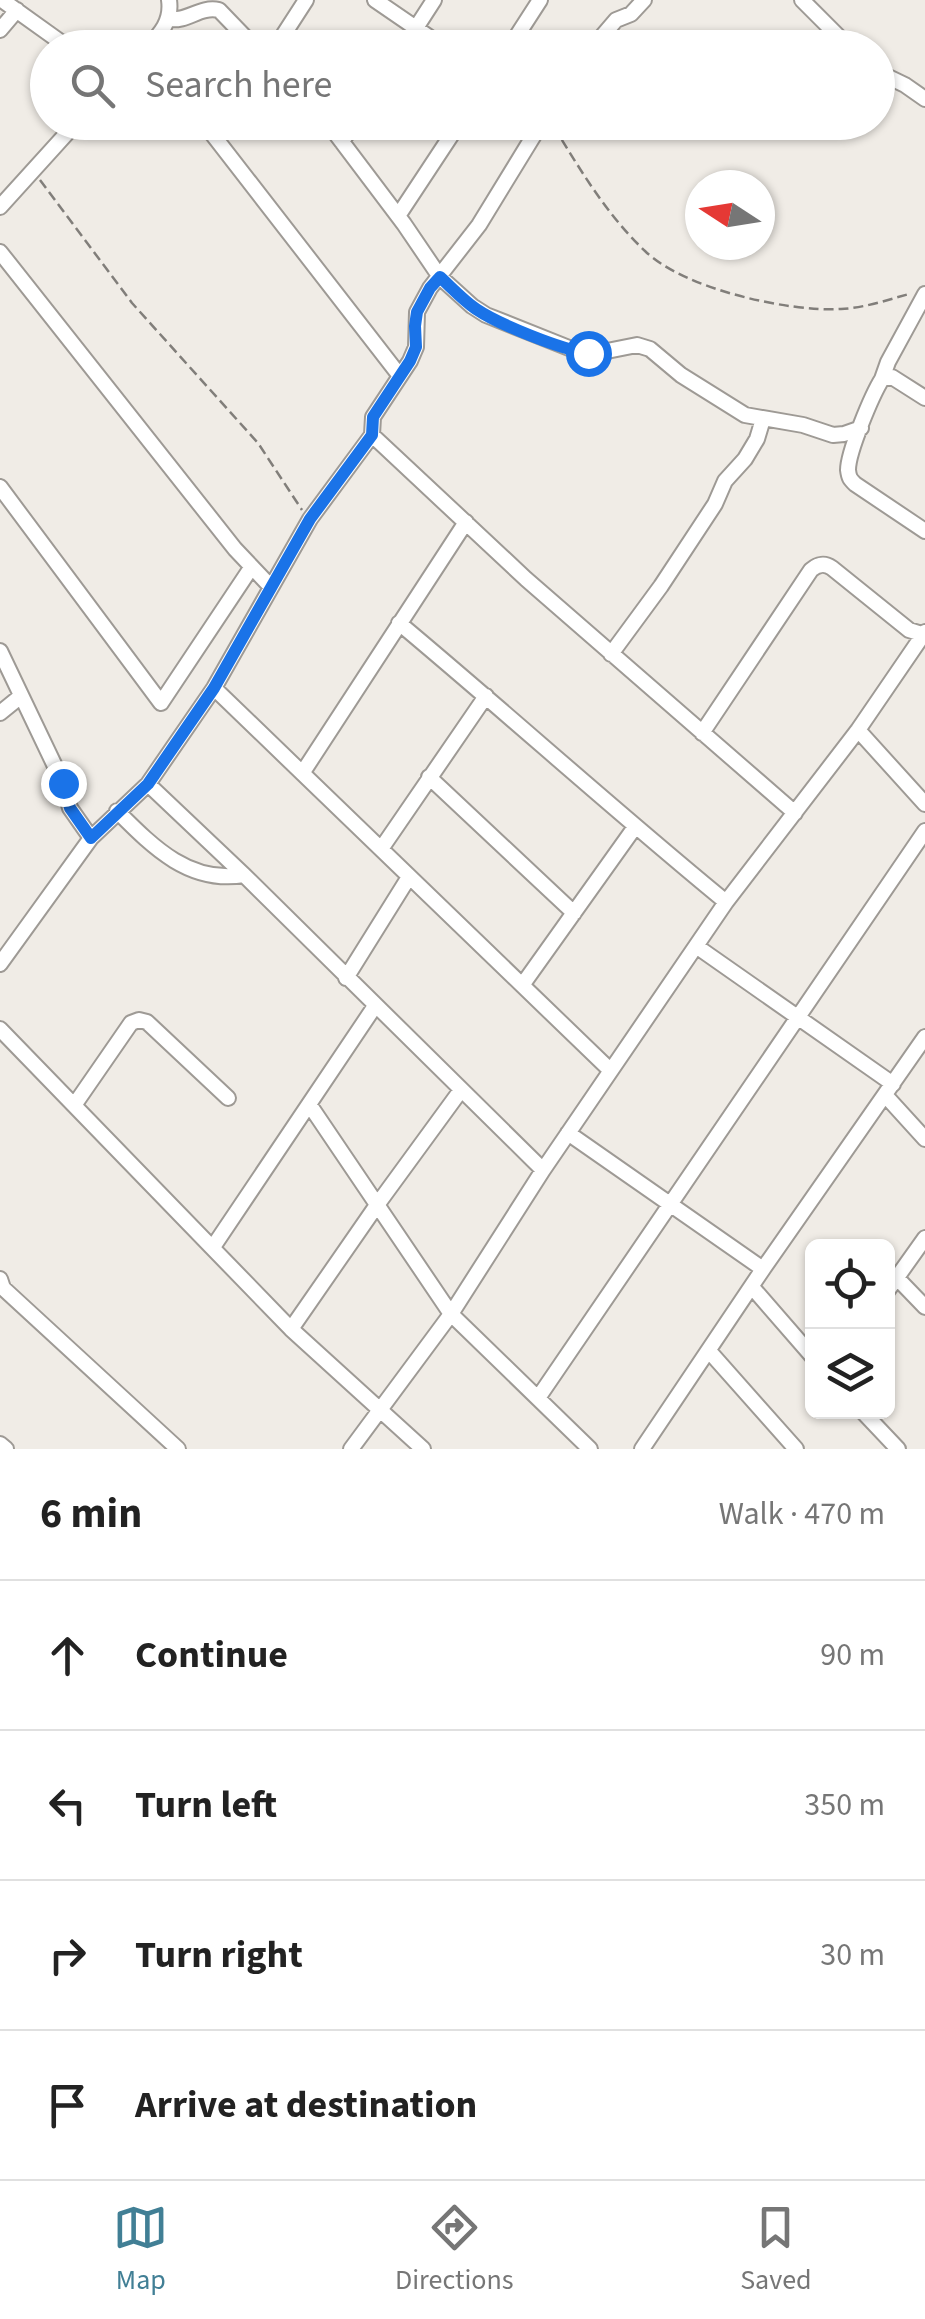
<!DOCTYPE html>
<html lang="en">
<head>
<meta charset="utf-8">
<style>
  :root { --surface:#fff; --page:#f6f6f6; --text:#222; --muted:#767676; --line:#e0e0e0; --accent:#417f95 }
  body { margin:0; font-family:"Source Sans 3",sans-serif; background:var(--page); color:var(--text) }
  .controls { position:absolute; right:30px; bottom:30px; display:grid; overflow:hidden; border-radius:15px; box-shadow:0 2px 8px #0004 }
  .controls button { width:90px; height:90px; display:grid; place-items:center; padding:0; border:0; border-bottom:2px solid var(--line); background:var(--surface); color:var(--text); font:50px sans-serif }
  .compass { position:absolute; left:685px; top:170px; width:90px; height:90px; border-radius:50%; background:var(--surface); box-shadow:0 2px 8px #0004; rotate:282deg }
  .stop { position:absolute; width:30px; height:30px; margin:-22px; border:8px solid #1a73e8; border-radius:50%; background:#fff }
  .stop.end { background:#1a73e8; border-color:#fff; box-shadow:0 2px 10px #0008 }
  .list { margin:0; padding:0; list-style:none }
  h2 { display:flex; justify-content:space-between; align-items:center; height:130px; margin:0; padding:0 40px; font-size:42px }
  h2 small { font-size:32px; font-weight:400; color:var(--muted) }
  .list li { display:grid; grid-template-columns:65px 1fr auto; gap:30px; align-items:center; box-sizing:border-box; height:150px; padding:0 40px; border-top:2px solid var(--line) }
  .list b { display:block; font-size:38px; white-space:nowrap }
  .list em { font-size:32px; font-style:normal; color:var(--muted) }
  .icon { flex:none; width:55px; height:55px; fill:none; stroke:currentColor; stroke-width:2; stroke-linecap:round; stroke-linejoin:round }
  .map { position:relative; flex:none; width:925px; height:1449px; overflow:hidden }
  .search { position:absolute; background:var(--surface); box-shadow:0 2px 8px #0004; left:30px; right:30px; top:30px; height:110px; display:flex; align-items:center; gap:25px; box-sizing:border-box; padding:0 35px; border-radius:55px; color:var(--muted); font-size:38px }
  .sheet { height:730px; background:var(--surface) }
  nav { display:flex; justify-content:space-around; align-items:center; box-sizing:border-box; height:140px; border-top:2px solid var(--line); background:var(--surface); font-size:28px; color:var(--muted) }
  nav a { display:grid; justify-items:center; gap:5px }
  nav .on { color:var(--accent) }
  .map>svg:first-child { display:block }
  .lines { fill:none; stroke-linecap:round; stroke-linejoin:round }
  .minor-casing { stroke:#9e9a95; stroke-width:18 }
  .path { stroke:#817e7a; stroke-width:2.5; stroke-dasharray:10 5; stroke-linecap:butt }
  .minor { stroke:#fff; stroke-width:14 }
  .route { stroke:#1a73e8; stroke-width:12 }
</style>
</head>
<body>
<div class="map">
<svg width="925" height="1449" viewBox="0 0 925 1449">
  <rect width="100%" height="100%" fill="#f0ece6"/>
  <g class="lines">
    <defs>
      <path id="minor" d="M 2,0 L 69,48
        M 375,0 L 445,48
        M 802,0 L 850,48
        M 169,19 C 188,22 199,6 219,10 L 246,38 L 260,48
        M 0,30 L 17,10
        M 147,48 C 161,33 172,21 169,0
        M 275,48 L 306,0
        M 403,48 L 434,0
        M 509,48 L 540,0
        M 592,48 L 616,20 L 631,14 L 644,0
        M 878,72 L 905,85 L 925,99
        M 203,122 L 400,376
        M 327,122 L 404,224 L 440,277 L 472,306 L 486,315 L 579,352 L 597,353 L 637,345 L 650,349 L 681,375 L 745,415 L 803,425 L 833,435 L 844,434 L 861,428
        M 342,142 L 354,122
        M 0,207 L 77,122
        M 398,216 L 460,122
        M 0,252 L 235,549 L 271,587
        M 882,379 L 888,362 L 925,294
        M 925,398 L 892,377 L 882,379 C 872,395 848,452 848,470 C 849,478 850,479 855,484 L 925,531
        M 372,435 L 526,579 L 795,813
        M 0,487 L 161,703 L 251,568
        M 399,623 C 509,715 615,811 726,902
        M 0,651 L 63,783 L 70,808 L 91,838
        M 611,654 L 661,586 L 715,504 L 725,481 L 745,459 L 757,439 L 763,419
        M 214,688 L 610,1070
        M 0,713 L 21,696
        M 858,730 L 925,804
        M 702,733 L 811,570 C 818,564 825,563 832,568 L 909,630 L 925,635
        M 303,772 L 466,522
        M 429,777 L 574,913
        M 148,784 L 244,875 L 543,1170
        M 117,811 C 153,847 189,884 244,875
        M 381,849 L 486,696
        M 696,946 L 893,1084
        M 0,964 L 91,838 L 148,784 L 214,688 L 310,519 L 372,435 L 373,417 L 410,361 L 416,347 L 417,312 L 430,288 L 479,225 L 542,122
        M 346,978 L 409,877
        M 523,984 L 635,827
        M 0,1029 L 291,1329 L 423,1449
        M 885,1095 L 925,1139
        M 75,1104 L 131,1023 L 139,1020 L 147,1022 L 228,1098
        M 309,1104 L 451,1314 L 590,1449
        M 568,1133 L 763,1269
        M 213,1247 L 375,1006
        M 897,1278 L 925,1307
        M 0,1279 L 3,1288 L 178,1449
        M 752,1287 L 812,1356
        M 888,1290 L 925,1238
        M 291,1329 L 377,1205 L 461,1090
        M 709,1351 L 796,1449
        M 538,1398 L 925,831
        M 863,1412 L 898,1449
        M 0,1444 L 6,1449
        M 351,1449 L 451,1314 L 543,1170 L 726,902 L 858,730 L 925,632
        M 642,1449 L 763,1269 L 925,1037"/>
    </defs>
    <use href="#minor" class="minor-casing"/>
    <path class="path" d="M 554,127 C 581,171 607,215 645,251 C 684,289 788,312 841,309 C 864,308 887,300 909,294
      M 40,180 L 132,303 L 258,443 L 302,510"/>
    <use href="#minor" class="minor"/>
  </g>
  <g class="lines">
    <path class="route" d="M 63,783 L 70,808 L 91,838 L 148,784 L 214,688 L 310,519 L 372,435 L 373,417 L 410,361 L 416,347 L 415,326 L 417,312 L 430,288 L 440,277 C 452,288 463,300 476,309 C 498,324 562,350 588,353"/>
  </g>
</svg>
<div class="controls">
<button><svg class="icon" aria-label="locate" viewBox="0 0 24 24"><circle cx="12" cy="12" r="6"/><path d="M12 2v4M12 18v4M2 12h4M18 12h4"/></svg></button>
<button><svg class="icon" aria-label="layers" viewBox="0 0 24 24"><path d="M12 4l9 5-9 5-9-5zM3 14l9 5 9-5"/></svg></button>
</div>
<svg class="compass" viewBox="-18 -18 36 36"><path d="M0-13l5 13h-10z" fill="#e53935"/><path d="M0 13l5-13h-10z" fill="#767676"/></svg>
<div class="stop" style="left:588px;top:353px"></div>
<div class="stop end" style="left:63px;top:783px"></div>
<div class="search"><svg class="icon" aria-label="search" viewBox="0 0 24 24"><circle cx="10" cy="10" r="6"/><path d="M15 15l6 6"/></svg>Search here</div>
</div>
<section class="sheet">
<h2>6 min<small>Walk · 470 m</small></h2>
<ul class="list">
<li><svg class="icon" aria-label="ahead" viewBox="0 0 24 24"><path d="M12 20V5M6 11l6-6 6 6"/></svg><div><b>Continue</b></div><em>90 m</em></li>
<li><svg class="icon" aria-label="left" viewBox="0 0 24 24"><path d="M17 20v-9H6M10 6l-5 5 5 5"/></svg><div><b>Turn left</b></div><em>350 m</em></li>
<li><svg class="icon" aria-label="right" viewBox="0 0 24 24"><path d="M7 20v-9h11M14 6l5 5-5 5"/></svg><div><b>Turn right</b></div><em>30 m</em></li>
<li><svg class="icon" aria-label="arrive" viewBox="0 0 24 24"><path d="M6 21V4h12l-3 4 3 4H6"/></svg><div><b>Arrive at destination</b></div></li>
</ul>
</section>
<nav>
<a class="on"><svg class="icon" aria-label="map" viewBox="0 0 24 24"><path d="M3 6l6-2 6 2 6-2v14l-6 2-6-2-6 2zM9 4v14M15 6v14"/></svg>Map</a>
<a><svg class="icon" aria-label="directions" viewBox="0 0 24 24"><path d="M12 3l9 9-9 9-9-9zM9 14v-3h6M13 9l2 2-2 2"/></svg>Directions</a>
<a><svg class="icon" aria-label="saved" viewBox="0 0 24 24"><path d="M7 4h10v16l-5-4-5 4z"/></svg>Saved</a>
</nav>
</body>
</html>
